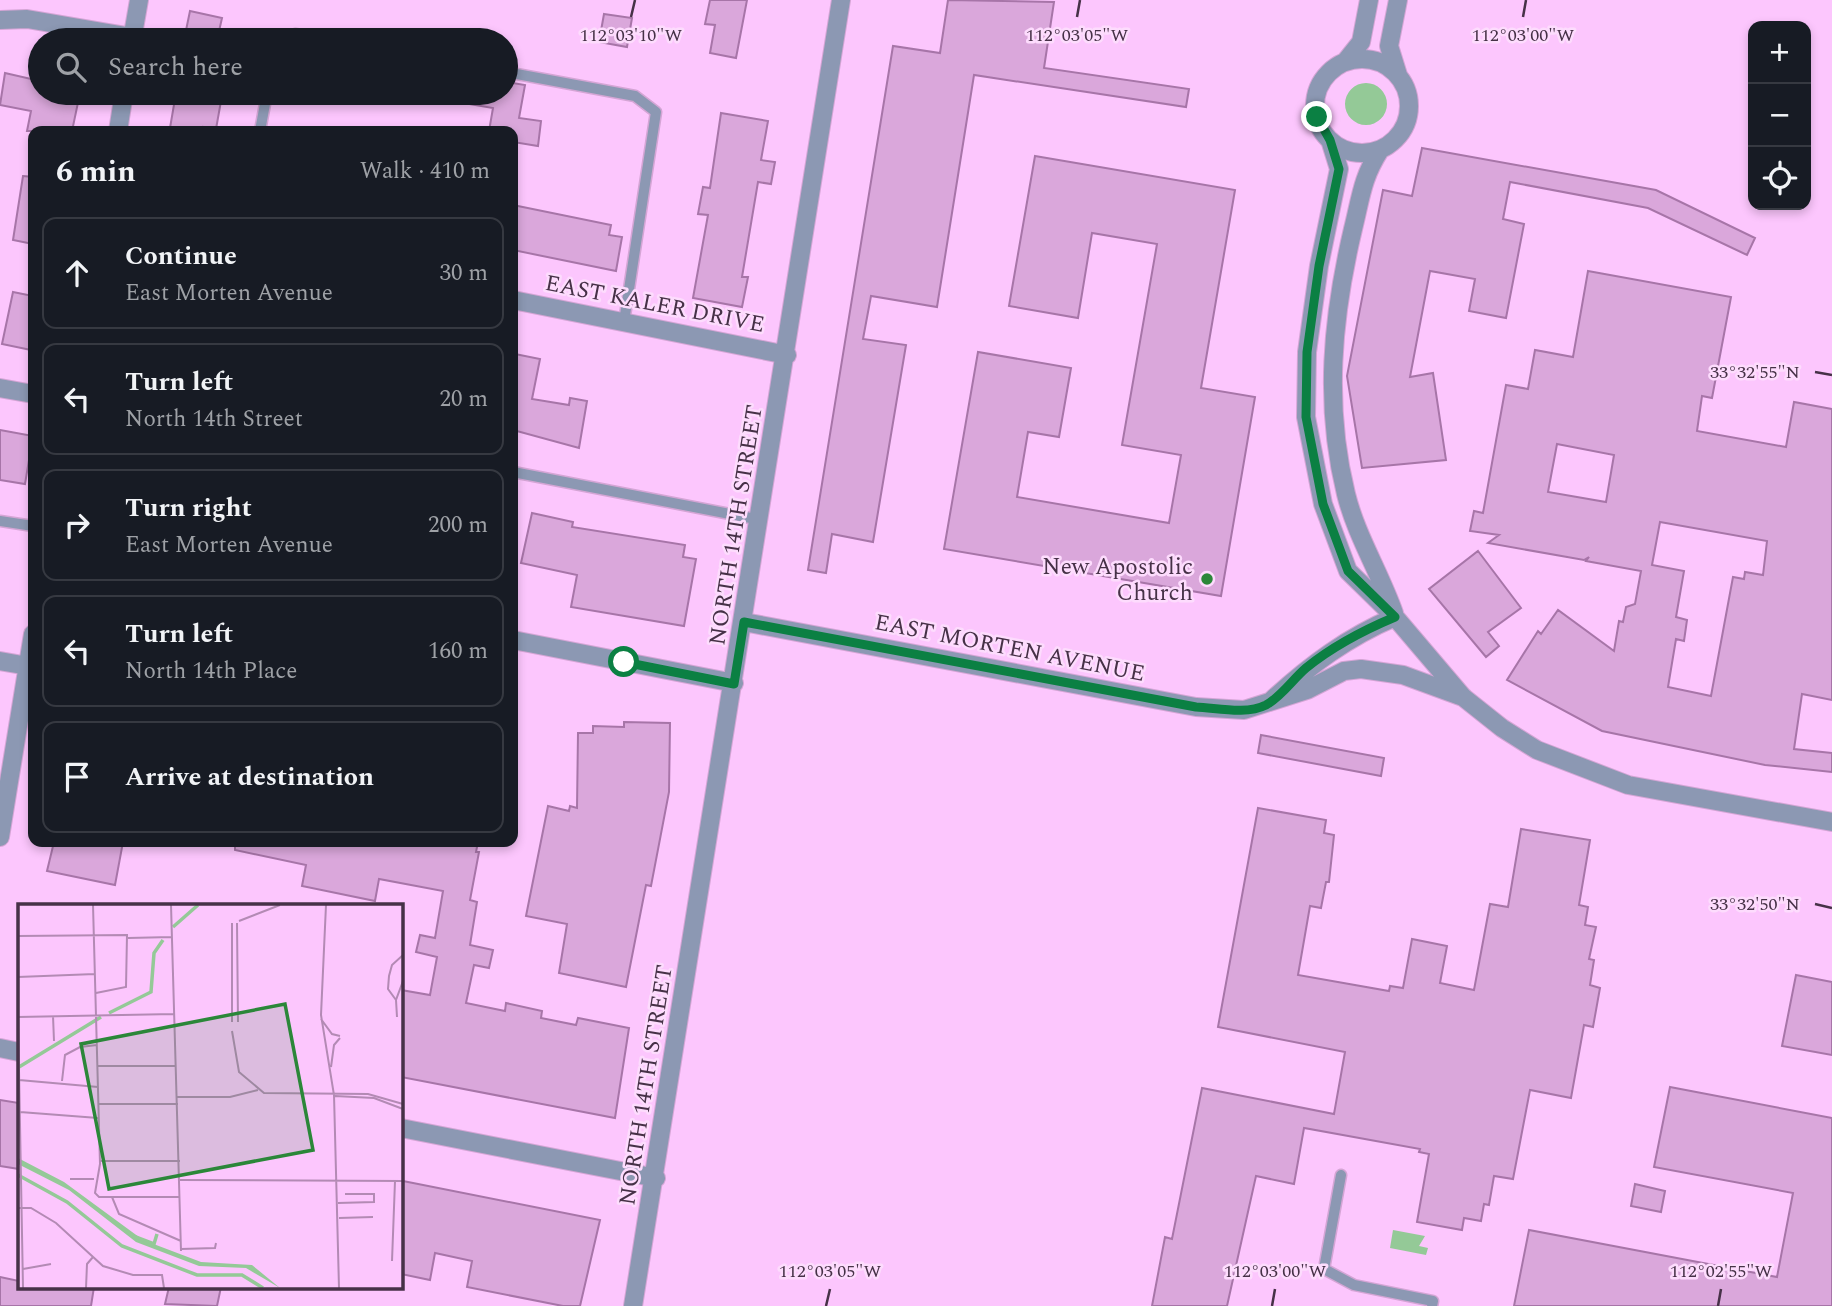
<!DOCTYPE html>
<html lang="en">
<head>
<meta charset="utf-8">
<style>
  :root { --surface:#171b24; --page:#242831; --text:#f1f3f6; --muted:#9ea1a6; --line:#363941 }
  body { margin:0; font-family:Spectral,serif; background:var(--page); color:var(--text) }
  .controls { position:absolute; right:21px; top:21px; display:grid; overflow:hidden; border-radius:14px; box-shadow:0 4px 10px #0003 }
  .controls button { width:63px; height:63px; display:grid; place-items:center; padding:0; border:0; border-bottom:2px solid var(--line); background:var(--surface); color:var(--text); font:35px sans-serif }
  .stop { position:absolute; width:21px; height:21px; margin:-16px; border:5px solid #0b8043; border-radius:50%; background:#fff }
  .stop.end { background:#0b8043; border-color:#fff; box-shadow:0 2px 7px #0008 }
  .list { margin:0; padding:0; list-style:none }
  h2 { display:flex; justify-content:space-between; align-items:center; height:91px; margin:0; padding:0 28px; font-size:30px }
  h2 small { font-size:23px; font-weight:400; color:var(--muted) }
  .list li { display:grid; grid-template-columns:46px 1fr auto; gap:21px; align-items:center; box-sizing:border-box; height:112px; margin:0 14px 14px; padding:0 14px; border:2px solid var(--line); border-radius:14px }
  .list b { display:block; font-size:26px; white-space:nowrap }
  .list p { margin:0; font-size:23px; white-space:nowrap; color:var(--muted) }
  .list em { font-size:23px; font-style:normal; color:var(--muted) }
  .icon { flex:none; width:38px; height:38px; fill:none; stroke:currentColor; stroke-width:2; stroke-linecap:round; stroke-linejoin:round }
  .map { position:relative; flex:none; width:1832px; height:1306px; overflow:hidden }
  .search { position:absolute; background:var(--surface); box-shadow:0 4px 10px #0003; left:28px; top:28px; width:490px; height:77px; display:flex; align-items:center; gap:18px; box-sizing:border-box; padding:0 24px; border-radius:38px; color:var(--muted); font-size:26px }
  .panel { position:absolute; background:var(--surface); box-shadow:0 4px 10px #0003; left:28px; top:126px; width:490px; height:721px; border-radius:14px }
  .map>svg:first-child { display:block }
  .water { fill:#94c997 }
  .building { fill:#daa7db; stroke:#a775a8; stroke-width:2; fill-rule:evenodd }
  .lines { fill:none; stroke-linecap:round; stroke-linejoin:round }
  .lane-casing { stroke:#d4a5d5; stroke-width:13 }
  .street-casing { stroke:#d4a5d5; stroke-width:20 }
  .lane { stroke:#8c98b3; stroke-width:10 }
  .street { stroke:#8c98b3; stroke-width:18 }
  .route { stroke:#0b8043; stroke-width:9 }
  .ticks { fill:none; stroke:#463147; stroke-width:2.5 }
  .poi-dot { fill:#2b8739; stroke:#fddcfd; stroke-width:2.5 }
  .labels { text-anchor:middle; stroke-width:5; stroke-linejoin:round; paint-order:stroke }
  .street-label { font-size:23px; fill:#463147; stroke:#fddcfd }
  .poi-label { font-size:23px; fill:#463147; stroke:#fddcfd; text-anchor:end }
  .inset-river { fill:none; stroke:#94c997; stroke-width:3.5 }
  .inset-road { fill:none; stroke:#b38ab4; stroke-width:2 }
  .view { fill:#2b8739; fill-opacity:0.15; stroke:#2b8739; stroke-width:3.5 }
  .inset-edge { fill:none; stroke:#463147; stroke-width:3.5 }
  .ticks-label { font-size:18px; text-anchor:middle; fill:#463147; stroke:#fddcfd; stroke-width:5; stroke-linejoin:round; paint-order:stroke }
</style>
</head>
<body>
<div class="map">
<svg width="1832" height="1306" viewBox="0 0 1832 1306">
  <rect width="100%" height="100%" fill="#fcc6fd"/>
  <path class="water" d="M1345 104a21 21 0 1 1 42 0a21 21 0 1 1-42 0Z
    M 1393,1230 L 1425,1236 L 1419,1246 L 1428,1248 L 1426,1255 L 1390,1248 Z"/>
  <path class="building" d="M 710,0 L 747,0 L 736,58 L 710,53 L 715,25 L 705,24 Z
    M 948,0 L 1054,2 L 1044,68 L 1189,89 L 1186,107 L 974,75 L 937,307 L 871,296 L 863,339 L 906,345 L 873,542 L 832,534 L 826,573 L 808,570 L 893,46 L 940,53 Z
    M 190,11 L 222,18 L 217,40 L 184,40 Z
    M 604,14 L 632,18 L 627,47 L 599,42 Z
    M 5,73 L 40,81 L 40,93 L 80,93 L 72,131 L 27,131 L 31,111 L 0,105 Z
    M 506,82 L 525,85 L 519,118 L 541,121 L 538,146 L 513,142 L 513,131 L 489,131 L 493,108 L 457,102 L 458,93 L 506,93 Z
    M 176,93 L 209,93 L 208,98 L 221,101 L 216,129 L 203,127 L 202,131 L 189,131 L 170,128 Z
    M 721,113 L 768,121 L 761,160 L 775,162 L 771,184 L 758,182 L 742,277 L 748,277 L 742,307 L 693,298 L 708,215 L 698,214 L 703,187 L 710,188 Z
    M 1422,148 L 1656,190 L 1755,238 L 1747,255 L 1648,208 L 1510,182 L 1503,219 L 1524,224 L 1506,318 L 1469,311 L 1475,279 L 1430,271 L 1410,377 L 1433,373 L 1446,460 L 1362,468 L 1347,376 L 1383,190 L 1412,196 Z
    M 1035,156 L 1235,190 L 1201,388 L 1255,397 L 1221,596 L 944,549 L 978,352 L 1071,368 L 1059,437 L 1028,432 L 1017,497 L 1169,523 L 1181,455 L 1122,445 L 1157,244 L 1092,233 L 1078,318 L 1009,306 Z
    M 23,176 L 33,177 L 33,244 L 13,240 Z
    M 513,205 L 611,225 L 609,235 L 622,237 L 616,271 L 513,250 Z
    M 1588,271 L 1731,297 L 1712,398 L 1702,396 L 1697,431 L 1786,447 L 1794,402 L 1832,409 L 1832,700 L 1802,694 L 1794,749 L 1832,753 L 1832,772 L 1765,765 L 1602,731 L 1507,680 L 1538,631 L 1541,634 L 1558,610 L 1614,651 L 1619,621 L 1623,622 L 1626,607 L 1635,604 L 1641,571 L 1586,561 L 1589,557 L 1584,560 L 1488,543 L 1499,535 L 1470,531 L 1474,511 L 1483,513 L 1506,385 L 1528,389 L 1535,350 L 1573,357 ZM 1557,444 L 1614,455 L 1606,502 L 1548,492 ZM 1660,522 L 1767,541 L 1763,575 L 1745,572 L 1744,579 L 1733,577 L 1711,696 L 1668,687 L 1676,639 L 1684,641 L 1687,620 L 1676,617 L 1684,571 L 1652,565 Z
    M 13,292 L 33,296 L 31,350 L 2,344 Z
    M 515,354 L 540,359 L 532,399 L 569,405 L 570,398 L 587,401 L 579,448 L 513,430 Z
    M 0,430 L 33,436 L 25,484 L 0,480 Z
    M 532,513 L 573,522 L 572,527 L 685,545 L 683,557 L 696,559 L 684,626 L 571,607 L 577,575 L 521,563 Z
    M 1478,551 L 1521,608 L 1488,632 L 1499,646 L 1486,657 L 1429,589 Z
    M 624,722 L 670,723 L 669,792 L 651,886 L 646,885 L 626,987 L 559,973 L 567,924 L 526,916 L 548,806 L 569,811 L 570,806 L 577,808 L 578,733 L 593,733 L 593,726 L 624,727 Z
    M 1261,735 L 1384,758 L 1381,776 L 1258,753 Z
    M 1258,808 L 1326,820 L 1324,833 L 1334,835 L 1329,882 L 1326,882 L 1321,908 L 1310,906 L 1298,975 L 1389,991 L 1390,986 L 1403,988 L 1412,939 L 1447,946 L 1440,983 L 1474,990 L 1490,904 L 1508,907 L 1521,829 L 1590,840 L 1579,905 L 1588,907 L 1585,925 L 1596,927 L 1589,959 L 1594,960 L 1590,985 L 1600,988 L 1593,1027 L 1584,1025 L 1571,1098 L 1530,1090 L 1513,1179 L 1494,1176 L 1489,1205 L 1484,1204 L 1481,1221 L 1464,1218 L 1462,1230 L 1417,1222 L 1429,1154 L 1419,1152 L 1420,1149 L 1304,1128 L 1294,1184 L 1256,1176 L 1227,1306 L 1152,1306 L 1165,1237 L 1172,1239 L 1202,1088 L 1334,1114 L 1345,1052 L 1218,1027 Z
    M 54,842 L 123,842 L 115,885 L 47,871 Z
    M 235,842 L 478,842 L 476,852 L 479,852 L 470,900 L 477,902 L 470,945 L 493,950 L 489,968 L 474,965 L 466,1003 L 505,1011 L 506,1003 L 542,1011 L 541,1018 L 576,1025 L 578,1018 L 629,1028 L 615,1118 L 401,1077 L 401,990 L 430,995 L 437,957 L 416,952 L 420,935 L 435,938 L 443,891 L 379,879 L 375,901 L 302,886 L 306,865 L 235,850 Z
    M 1796,975 L 1832,982 L 1832,1055 L 1782,1046 Z
    M 1670,1087 L 1832,1118 L 1832,1306 L 1514,1306 L 1529,1230 L 1777,1277 L 1793,1193 L 1654,1167 Z
    M 0,1100 L 19,1103 L 19,1169 L 0,1166 Z
    M 403,1181 L 600,1220 L 580,1306 L 563,1306 L 467,1287 L 472,1261 L 435,1253 L 430,1280 L 401,1274 Z
    M 1635,1184 L 1665,1191 L 1661,1212 L 1631,1206 Z
    M 0,1277 L 19,1281 L 19,1287 L 94,1287 L 91,1306 L 0,1306 Z
    M 169,1287 L 221,1287 L 217,1306 L 165,1304 Z"/>
  <g class="lines">
    <defs>
      <path id="lane" d="M 288,40 L 295,34 L 334,40
        M 506,72 L 635,96 L 656,112 L 624,322
        M 260,131 L 267,93
        M 513,472 L 761,520
        M 0,521 L 33,526
        M 1341,1175 L 1324,1269 L 1354,1285 L 1433,1301 L 1432,1306"/>
      <path id="street" d="M 0,20 L 27,19 L 132,37
        M 132,40 L 139,0
        M1315 106a47 47 0 1 1 94 0a47 47 0 1 1-94 0Z
        M 1345,62 L 1361,42 L 1369,0
        M 1398,75 L 1389,46 L 1398,0
        M 118,131 L 124,93
        M 1330,140 L 1339,169 L 1319,266 L 1307,352 L 1306,417 L 1323,504 L 1348,571 L 1395,617 L 1463,697 L 1502,728 L 1537,750 L 1628,785 L 1832,822
        M 1380,150 C 1362,178 1361,197 1353,229 C 1332,318 1324,405 1346,494 C 1356,535 1380,573 1394,613
        M 513,300 L 787,355
        M 0,388 L 33,394
        M 744,622 L 1196,707 L 1244,710 L 1307,690 L 1344,671 L 1361,669 L 1403,675 L 1463,697
        M 513,640 L 734,683
        M 0,661 L 28,666
        M 1272,700 C 1310,665 1348,637 1395,617
        M 0,837 L 33,634
        M 0,1048 L 19,1052
        M 401,1128 L 656,1178
        M 633,1306 L 841,0"/>
    </defs>
    <use href="#lane" class="lane-casing"/>
    <use href="#street" class="street-casing"/>
    <use href="#lane" class="lane"/>
    <use href="#street" class="street"/>
  </g>
  <g class="lines">
    <path class="route" d="M 624,662 L 734,684 L 744,622 L 1196,707 C 1218,708 1246,715 1266,705 C 1281,697 1293,679 1306,668 C 1333,646 1364,630 1395,617 L 1348,571 L 1323,504 L 1306,417 L 1307,352 L 1319,266 L 1339,169 L 1330,140 L 1317,117"/>
  </g>
  <path class="ticks" d="M 631,17 L 635,0M 1077,17 L 1080,0M 1523,17 L 1526,0M 1815,372 L 1832,375M 1815,904 L 1832,908M 826,1306 L 830,1289M 1272,1306 L 1275,1289M 1718,1306 L 1721,1289"/>
  <circle class="poi-dot" cx="1207" cy="579" r="7"/>
  <g class="labels">
    <g class="street-label">
      <text transform="translate(655 303) rotate(11)" y="8">EAST KALER DRIVE</text>
      <text transform="translate(735 525) rotate(-81)" y="8">NORTH 14TH STREET</text>
      <text transform="translate(1010 647) rotate(11)" y="8">EAST MORTEN AVENUE</text>
      <text transform="translate(645 1085) rotate(-81)" y="8">NORTH 14TH STREET</text>
    </g>
    <g class="poi-label">
      <text x="1193" y="574">New Apostolic<tspan x="1193" dy="26">Church</tspan></text>
    </g>
  </g>
  <g transform="translate(18 904)">
    <rect width="385" height="385" fill="#fcc6fd"/>
    <path d="M 0,254 L 46,278 L 125,336 L 183,358 L 234,361 L 262,384 L 228,364 L 181,362 L 118,338 L 51,286 L 0,260 Z" fill="#94c997"/>
    <path class="inset-river" d="M 155,23 L 180,1M 91,109 L 133,88 L 136,49 L 145,36M 1,163 L 83,113M 0,271 L 49,298 L 104,342 L 179,371 L 224,371 L 245,384M 115,332 L 136,340 L 139,330"/>
    <path class="inset-road" d="M 75,1 L 82,260 L 77,289 L 81,293 L 162,293M 153,1 L 163,347M 308,1 L 303,111 L 316,191 L 321,384M 221,17 L 262,1M 214,19 L 214,118M 219,19 L 220,118M 0,32 L 109,31 L 108,83 L 78,89M 110,34 L 154,33M 0,73 L 77,70M 378,96 L 370,85 L 371,72 L 374,61 L 385,51M 0,112 L 5,384M 35,112 L 36,137M 0,113 L 156,110M 379,113 L 378,96 L 385,77M 303,115 L 314,130 L 322,132M 214,127 L 221,168 L 246,189 L 350,190 L 385,200M 79,162 L 158,162M 313,163 L 316,141 L 322,134M 1,176 L 80,183M 44,177 L 47,151 L 62,143 L 79,141M 317,192 L 356,194 L 385,205M 159,193 L 212,193 L 240,186M 80,200 L 160,200M 2,208 L 80,214M 82,257 L 162,257M 52,275 L 76,275M 162,276 L 385,277M 94,293 L 101,310 L 163,337M 320,299 L 356,298 L 356,290 L 327,290M 0,304 L 13,304 L 38,319 L 85,362 L 115,371 L 144,371 L 146,384M 321,314 L 355,313M 163,345 L 197,344 L 198,339M 374,357 L 377,277M 5,365 L 33,360M 68,384 L 69,360 L 75,353"/>
    <path class="view" d="M 267,100 L 295,246 L 91,285 L 63,140 Z"/>
    <rect width="385" height="385" class="inset-edge"/>
  </g>
  <g class="ticks-label">
    <text x="631" y="41">112°03'10"W</text>
    <text x="1077" y="41">112°03'05"W</text>
    <text x="1523" y="41">112°03'00"W</text>
    <text x="1755" y="378">33°32'55"N</text>
    <text x="1755" y="910">33°32'50"N</text>
    <text x="830" y="1277">112°03'05"W</text>
    <text x="1275" y="1277">112°03'00"W</text>
    <text x="1721" y="1277">112°02'55"W</text>
  </g>
</svg>
<div class="controls">
<button>+</button>
<button>−</button>
<button><svg class="icon" aria-label="locate" viewBox="0 0 24 24"><circle cx="12" cy="12" r="6"/><path d="M12 2v4M12 18v4M2 12h4M18 12h4"/></svg></button>
</div>
<div class="stop" style="left:624px;top:662px"></div>
<div class="stop end" style="left:1317px;top:117px"></div>
<div class="search"><svg class="icon" aria-label="search" viewBox="0 0 24 24"><circle cx="10" cy="10" r="6"/><path d="M15 15l6 6"/></svg>Search here</div>
<section class="panel">
<h2>6 min<small>Walk · 410 m</small></h2>
<ul class="list">
<li><svg class="icon" aria-label="ahead" viewBox="0 0 24 24"><path d="M12 20V5M6 11l6-6 6 6"/></svg><div><b>Continue</b><p>East Morten Avenue</p></div><em>30 m</em></li>
<li><svg class="icon" aria-label="left" viewBox="0 0 24 24"><path d="M17 20v-9H6M10 6l-5 5 5 5"/></svg><div><b>Turn left</b><p>North 14th Street</p></div><em>20 m</em></li>
<li><svg class="icon" aria-label="right" viewBox="0 0 24 24"><path d="M7 20v-9h11M14 6l5 5-5 5"/></svg><div><b>Turn right</b><p>East Morten Avenue</p></div><em>200 m</em></li>
<li><svg class="icon" aria-label="left" viewBox="0 0 24 24"><path d="M17 20v-9H6M10 6l-5 5 5 5"/></svg><div><b>Turn left</b><p>North 14th Place</p></div><em>160 m</em></li>
<li><svg class="icon" aria-label="arrive" viewBox="0 0 24 24"><path d="M6 21V4h12l-3 4 3 4H6"/></svg><div><b>Arrive at destination</b></div></li>
</ul>
</section>
</div>
</body>
</html>
